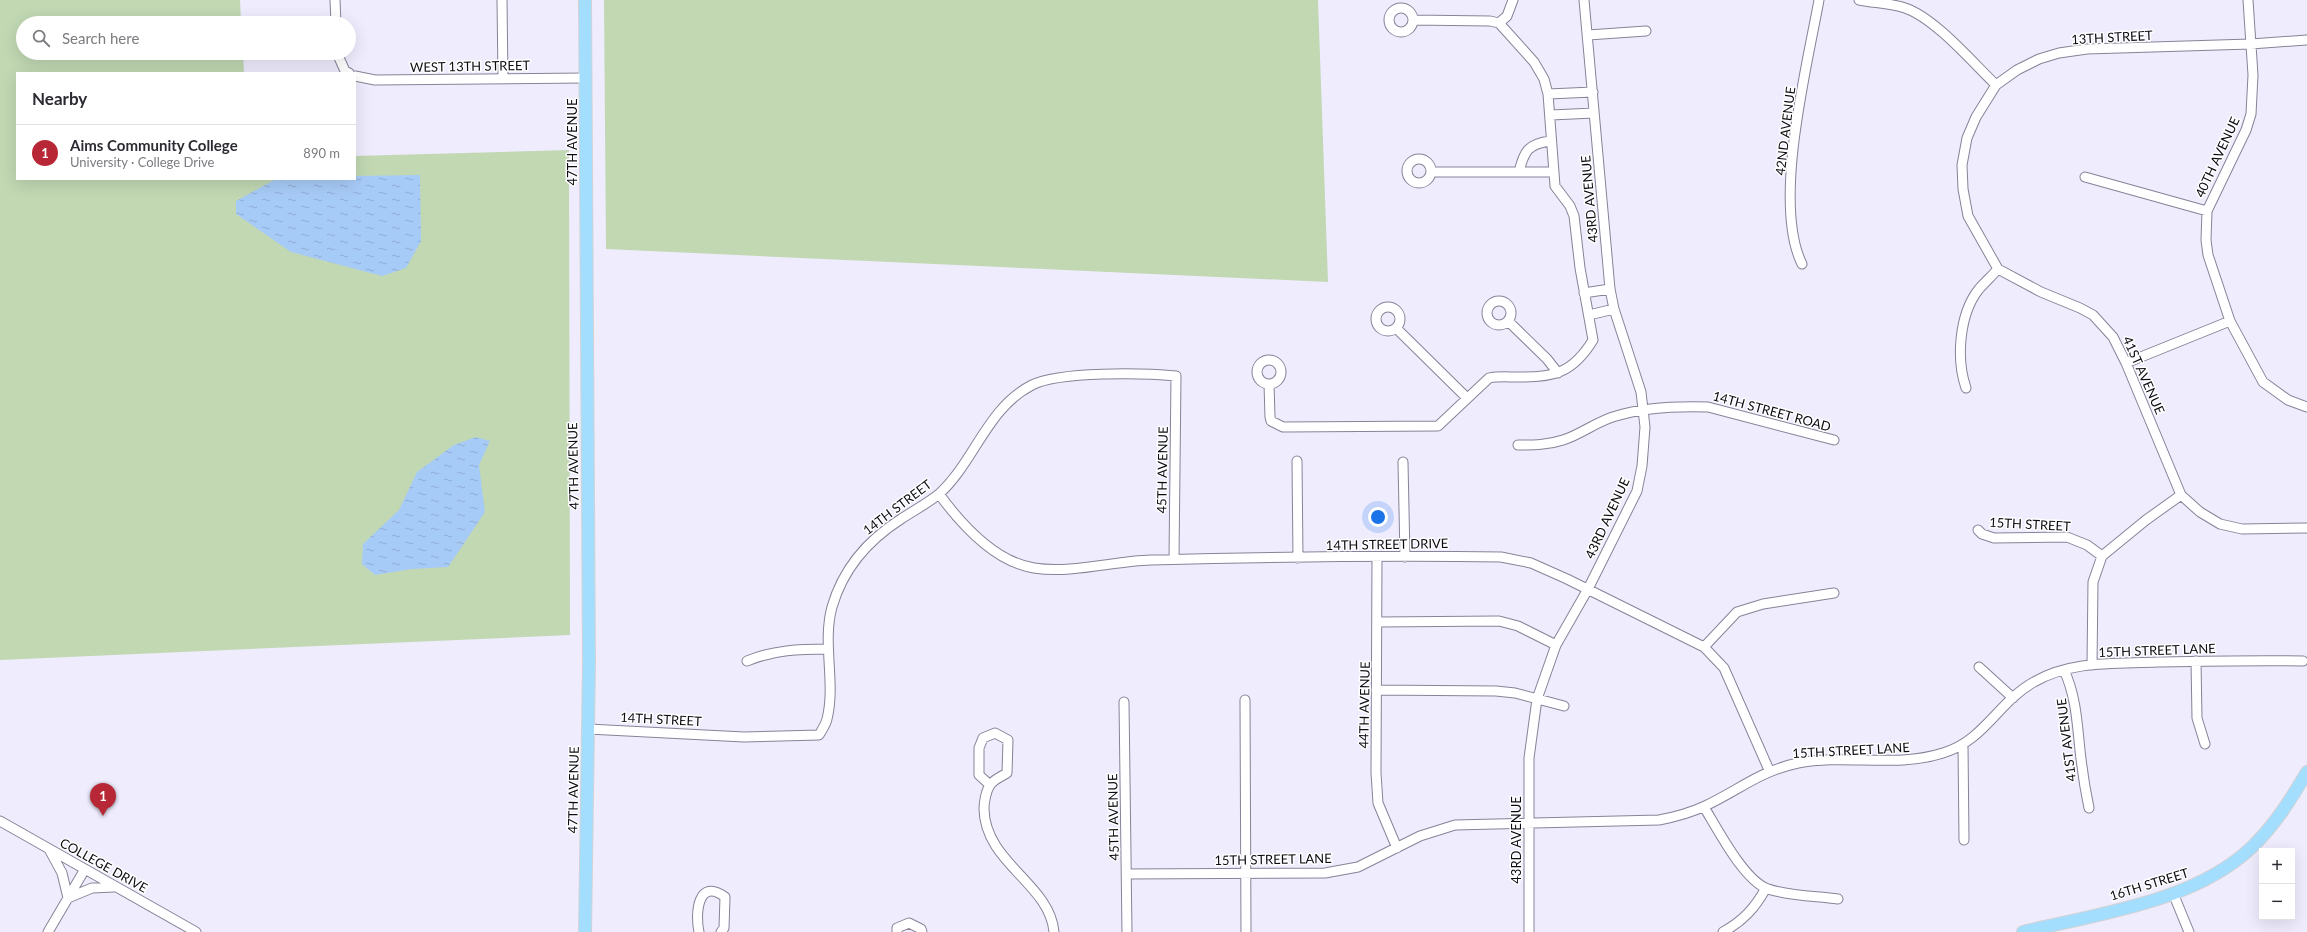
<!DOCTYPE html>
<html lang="en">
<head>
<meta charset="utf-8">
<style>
  :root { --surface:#fff; --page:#f7f7f7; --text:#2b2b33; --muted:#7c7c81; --line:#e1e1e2; --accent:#b82735 }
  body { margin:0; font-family:Lato,sans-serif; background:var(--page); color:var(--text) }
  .controls { position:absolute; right:12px; bottom:12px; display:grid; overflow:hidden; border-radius:0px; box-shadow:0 4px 16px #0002 }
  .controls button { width:36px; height:36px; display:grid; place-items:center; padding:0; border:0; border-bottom:1px solid var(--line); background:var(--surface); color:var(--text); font:20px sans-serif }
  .you { position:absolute; left:1378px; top:517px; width:14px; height:14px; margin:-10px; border:3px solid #fff; border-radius:50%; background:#1a73e8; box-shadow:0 0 0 6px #1a73e833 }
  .badge { display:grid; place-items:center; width:26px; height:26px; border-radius:50%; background:var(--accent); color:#fff; font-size:13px; font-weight:700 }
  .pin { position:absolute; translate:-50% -33px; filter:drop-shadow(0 1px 2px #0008) }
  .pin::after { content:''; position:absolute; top:21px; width:14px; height:12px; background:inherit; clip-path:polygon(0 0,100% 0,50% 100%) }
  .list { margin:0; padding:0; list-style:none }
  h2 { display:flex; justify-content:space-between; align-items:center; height:52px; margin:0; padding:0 16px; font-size:17px }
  h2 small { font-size:13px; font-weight:400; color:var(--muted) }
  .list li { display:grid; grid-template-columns:26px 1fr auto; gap:12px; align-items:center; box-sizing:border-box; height:56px; padding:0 16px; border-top:1px solid var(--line) }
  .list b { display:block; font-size:15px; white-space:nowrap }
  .list p { margin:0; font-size:13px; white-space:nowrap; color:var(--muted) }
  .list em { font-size:13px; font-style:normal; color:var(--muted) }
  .icon { flex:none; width:22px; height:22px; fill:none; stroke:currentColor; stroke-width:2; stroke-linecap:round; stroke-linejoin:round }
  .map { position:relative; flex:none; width:2307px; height:932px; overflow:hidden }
  .search { position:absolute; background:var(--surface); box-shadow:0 4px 16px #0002; left:16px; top:16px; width:340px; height:44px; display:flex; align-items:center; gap:10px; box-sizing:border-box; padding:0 14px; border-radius:22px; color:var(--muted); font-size:15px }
  .panel { position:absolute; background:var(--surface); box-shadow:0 4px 16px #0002; left:16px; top:72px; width:340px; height:108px; border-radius:0px }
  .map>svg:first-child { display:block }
  .green { fill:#c1d8b3 }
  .water { fill:url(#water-ripples) }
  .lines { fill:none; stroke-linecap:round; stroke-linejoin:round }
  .minor-casing { stroke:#878398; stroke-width:11 }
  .major-casing { stroke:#d3d3d4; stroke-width:14 }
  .minor { stroke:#fff; stroke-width:9 }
  .major { stroke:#a4defe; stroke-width:12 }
  .labels { text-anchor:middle; stroke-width:3; stroke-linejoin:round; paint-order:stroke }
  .street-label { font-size:13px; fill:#0c0b12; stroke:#fff }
</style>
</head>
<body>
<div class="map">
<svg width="2307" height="932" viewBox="0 0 2307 932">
  <defs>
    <pattern id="water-ripples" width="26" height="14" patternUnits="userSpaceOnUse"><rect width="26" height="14" fill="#a7cbf7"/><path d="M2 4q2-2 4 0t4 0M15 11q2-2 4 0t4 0" fill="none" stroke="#8fadd3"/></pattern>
  </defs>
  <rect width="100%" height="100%" fill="#efecfe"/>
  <path class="green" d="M 0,0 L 240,0 L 241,23 L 23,23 L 23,53 L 243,53 L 244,73 L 17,73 L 17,179 L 355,179 L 355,156 L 569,150 L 570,635 L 0,660 Z
    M 604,0 L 1318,0 L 1328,282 L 606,249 Z"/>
  <path class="water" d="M 420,175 L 421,241 L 406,268 L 382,276 L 291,252 L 236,214 L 236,201 L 276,179 L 355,179 L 355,176 Z
    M 476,437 L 490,441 L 479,465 L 485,512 L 448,567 L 412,569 L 375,575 L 362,564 L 363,544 L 399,510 L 417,472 L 454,445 Z"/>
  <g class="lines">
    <defs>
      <path id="minor" d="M 335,0 L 336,23
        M 502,0 L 503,79
        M 1859,0 C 1874,3 1891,3 1905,8 C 1935,18 1973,63 1996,85
        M 2248,0 L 2253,75 L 2251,114 L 2246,130 L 2207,211 L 2206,240 L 2208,255 L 2230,321 L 2263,382 L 2288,400 L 2307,407
        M1389 20a12 12 0 1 1 24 0a12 12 0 1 1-24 0Z
        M 1499,23 L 1507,16 L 1513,0
        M 1588,35 L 1646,31
        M 2307,40 L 2251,44 L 2087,49 L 2059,53 L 2039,59 L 2017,70 L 1996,85 L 1976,117 L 1967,138 L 1962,165 L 1963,189 L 1968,216 L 1998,269 L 2041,292 L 2080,308 L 2093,315 L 2113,337 L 2126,363 L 2181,495 L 2200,512 L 2220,524 L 2242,529 L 2307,528
        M 337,53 L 345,71 L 349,73
        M 355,76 L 375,80 L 585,78
        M 1548,94 L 1593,92
        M 1551,115 L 1594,113
        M1407 171a12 12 0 1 1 24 0a12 12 0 1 1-24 0Z
        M 1431,172 L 1554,172
        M 1519,172 C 1524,151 1528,144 1550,141
        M 2085,177 L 2207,211
        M 1802,264 C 1772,203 1807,67 1819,0
        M 1584,293 L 1610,289
        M1487 313a12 12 0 1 1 24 0a12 12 0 1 1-24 0Z
        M1376 319a12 12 0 1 1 24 0a12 12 0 1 1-24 0Z
        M 1589,315 L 1614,309
        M 1508,321 L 1547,359 L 1558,373
        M 1396,328 L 1467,398
        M1257 372a12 12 0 1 1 24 0a12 12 0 1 1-24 0Z
        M 2126,363 L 2230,321
        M 1269,384 L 1270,417 L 1271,421 L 1283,427 L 1438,426 L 1489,378 C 1498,376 1508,377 1517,377 C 1553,378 1573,373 1593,340 L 1580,268 L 1574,216 L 1570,206 L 1555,186 L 1548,94 L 1544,79 L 1534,62 L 1499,23 L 1490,21 L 1413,20
        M 1966,388 C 1956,359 1959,314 1979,289 C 1985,282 1992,276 1998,269
        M 1518,445 C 1534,445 1548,445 1563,440 C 1582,434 1597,421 1616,416 C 1646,407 1677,406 1708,407 L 1834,440
        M 1297,461 L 1298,558
        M 1403,462 L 1405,557
        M 939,494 C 961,524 995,562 1034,568 C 1071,574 1114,561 1151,560 C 1268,557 1385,555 1501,557 L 1531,563 L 1567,579 L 1704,647 L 1724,668 L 1769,770
        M 1978,530 L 1982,534 L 1994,538 L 2067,537 L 2087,545 L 2102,556
        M 1377,558 L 1376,773 L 1378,803 L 1397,848
        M 1378,622 L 1499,621 L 1518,626 L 1556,645
        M 1704,647 L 1737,612 L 1763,604 L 1834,593
        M 747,661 C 773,650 800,649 828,649
        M 2196,661 L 2197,718 L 2205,744
        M 2092,665 L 2093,582 L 2102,556 L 2146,520 L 2181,495
        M 1979,667 L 2013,698
        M 2064,670 C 2076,696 2077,722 2080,750 C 2082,769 2085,789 2089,808
        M 1376,690 L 1496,691 L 1515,693 L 1564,706
        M 1245,700 L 1246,932
        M 1124,702 L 1127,932
        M 588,729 L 744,737 L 819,735 C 822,730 826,724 827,719 C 836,683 822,643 832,607 C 843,569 868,540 901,519 C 913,511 928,503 939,494 C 975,461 987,408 1032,385 C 1060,371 1144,373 1176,376 L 1174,559
        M 1963,745 L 1964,840
        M 990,785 L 979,775 L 979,748 L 983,738 L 995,733 L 1008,740 L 1007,773 C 1002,776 993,780 990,785 C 986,791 984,802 984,809 C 985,863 1050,884 1054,932
        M 1704,807 C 1717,828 1744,881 1768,889 C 1790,896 1815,896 1838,899
        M 0,821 L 196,932
        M 49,849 L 62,873 L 68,898 L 92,888 L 114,887
        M 1127,874 L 1325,873 L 1358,867 L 1420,836 L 1455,825 L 1659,820 C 1675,817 1690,813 1705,806 C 1739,790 1760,771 1798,763 C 1846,754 1896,768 1943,753 C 1984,741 1998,702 2034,682 C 2071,660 2117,664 2158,662 C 2207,661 2255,660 2303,661
        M 2173,893 L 2189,932
        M 48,932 L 85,869
        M 699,932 C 695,913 698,877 725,897 L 724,928 L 721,932
        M 897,932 L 897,928 L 909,923 L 921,929 L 922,932
        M 1529,932 L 1529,758 L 1537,699 L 1556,645 L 1588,589 L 1637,491 L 1642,466 L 1645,427 L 1641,392 L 1614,309 L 1610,289 L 1584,0
        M 1723,932 C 1743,921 1755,908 1766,888"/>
      <path id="major" d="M 585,0 L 589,662 L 585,932
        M 2023,932 C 2097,914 2195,902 2252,847 C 2275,825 2291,799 2307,772"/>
    </defs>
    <use href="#minor" class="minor-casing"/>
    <use href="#major" class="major-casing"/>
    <use href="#minor" class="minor"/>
    <use href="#major" class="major"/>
  </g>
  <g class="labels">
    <g class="street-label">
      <text transform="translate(2112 37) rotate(-3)" y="5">13TH STREET</text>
      <text transform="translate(470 66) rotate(-1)" y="5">WEST 13TH STREET</text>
      <text transform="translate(1785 131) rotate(-83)" y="5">42ND AVENUE</text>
      <text transform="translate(572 142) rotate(-90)" y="5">47TH AVENUE</text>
      <text transform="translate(2217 157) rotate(-65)" y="5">40TH AVENUE</text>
      <text transform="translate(1589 199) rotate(-95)" y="5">43RD AVENUE</text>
      <text transform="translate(2144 375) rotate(66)" y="5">41ST AVENUE</text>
      <text transform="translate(1772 411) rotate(15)" y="5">14TH STREET ROAD</text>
      <text transform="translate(573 466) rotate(-91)" y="5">47TH AVENUE</text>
      <text transform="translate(1162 470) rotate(-89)" y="5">45TH AVENUE</text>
      <text transform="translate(897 507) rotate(-37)" y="5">14TH STREET</text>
      <text transform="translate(1607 518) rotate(-65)" y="5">43RD AVENUE</text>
      <text transform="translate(2030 524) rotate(3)" y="5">15TH STREET</text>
      <text transform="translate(1387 544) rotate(-1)" y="5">14TH STREET DRIVE</text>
      <text transform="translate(2157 650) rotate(-2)" y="5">15TH STREET LANE</text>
      <text transform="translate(1364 705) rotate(-89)" y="5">44TH AVENUE</text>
      <text transform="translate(661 719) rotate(3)" y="5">14TH STREET</text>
      <text transform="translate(2066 740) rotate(-97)" y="5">41ST AVENUE</text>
      <text transform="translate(1851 750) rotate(-3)" y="5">15TH STREET LANE</text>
      <text transform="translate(573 790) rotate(-89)" y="5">47TH AVENUE</text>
      <text transform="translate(1113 817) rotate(-91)" y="5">45TH AVENUE</text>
      <text transform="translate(1516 840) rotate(-90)" y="5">43RD AVENUE</text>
      <text transform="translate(1273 859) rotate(-1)" y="5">15TH STREET LANE</text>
      <text transform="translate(104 865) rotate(29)" y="5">COLLEGE DRIVE</text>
      <text transform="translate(2149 884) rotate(-17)" y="5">16TH STREET</text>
    </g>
  </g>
</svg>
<div class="controls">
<button>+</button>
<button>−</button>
</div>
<div class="you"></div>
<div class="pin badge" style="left:103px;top:816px">1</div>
<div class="search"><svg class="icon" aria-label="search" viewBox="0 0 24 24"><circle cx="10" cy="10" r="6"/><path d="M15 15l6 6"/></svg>Search here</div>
<section class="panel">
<h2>Nearby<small></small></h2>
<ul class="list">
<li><span class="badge">1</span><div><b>Aims Community College</b><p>University · College Drive</p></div><em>890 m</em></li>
</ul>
</section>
</div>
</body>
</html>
